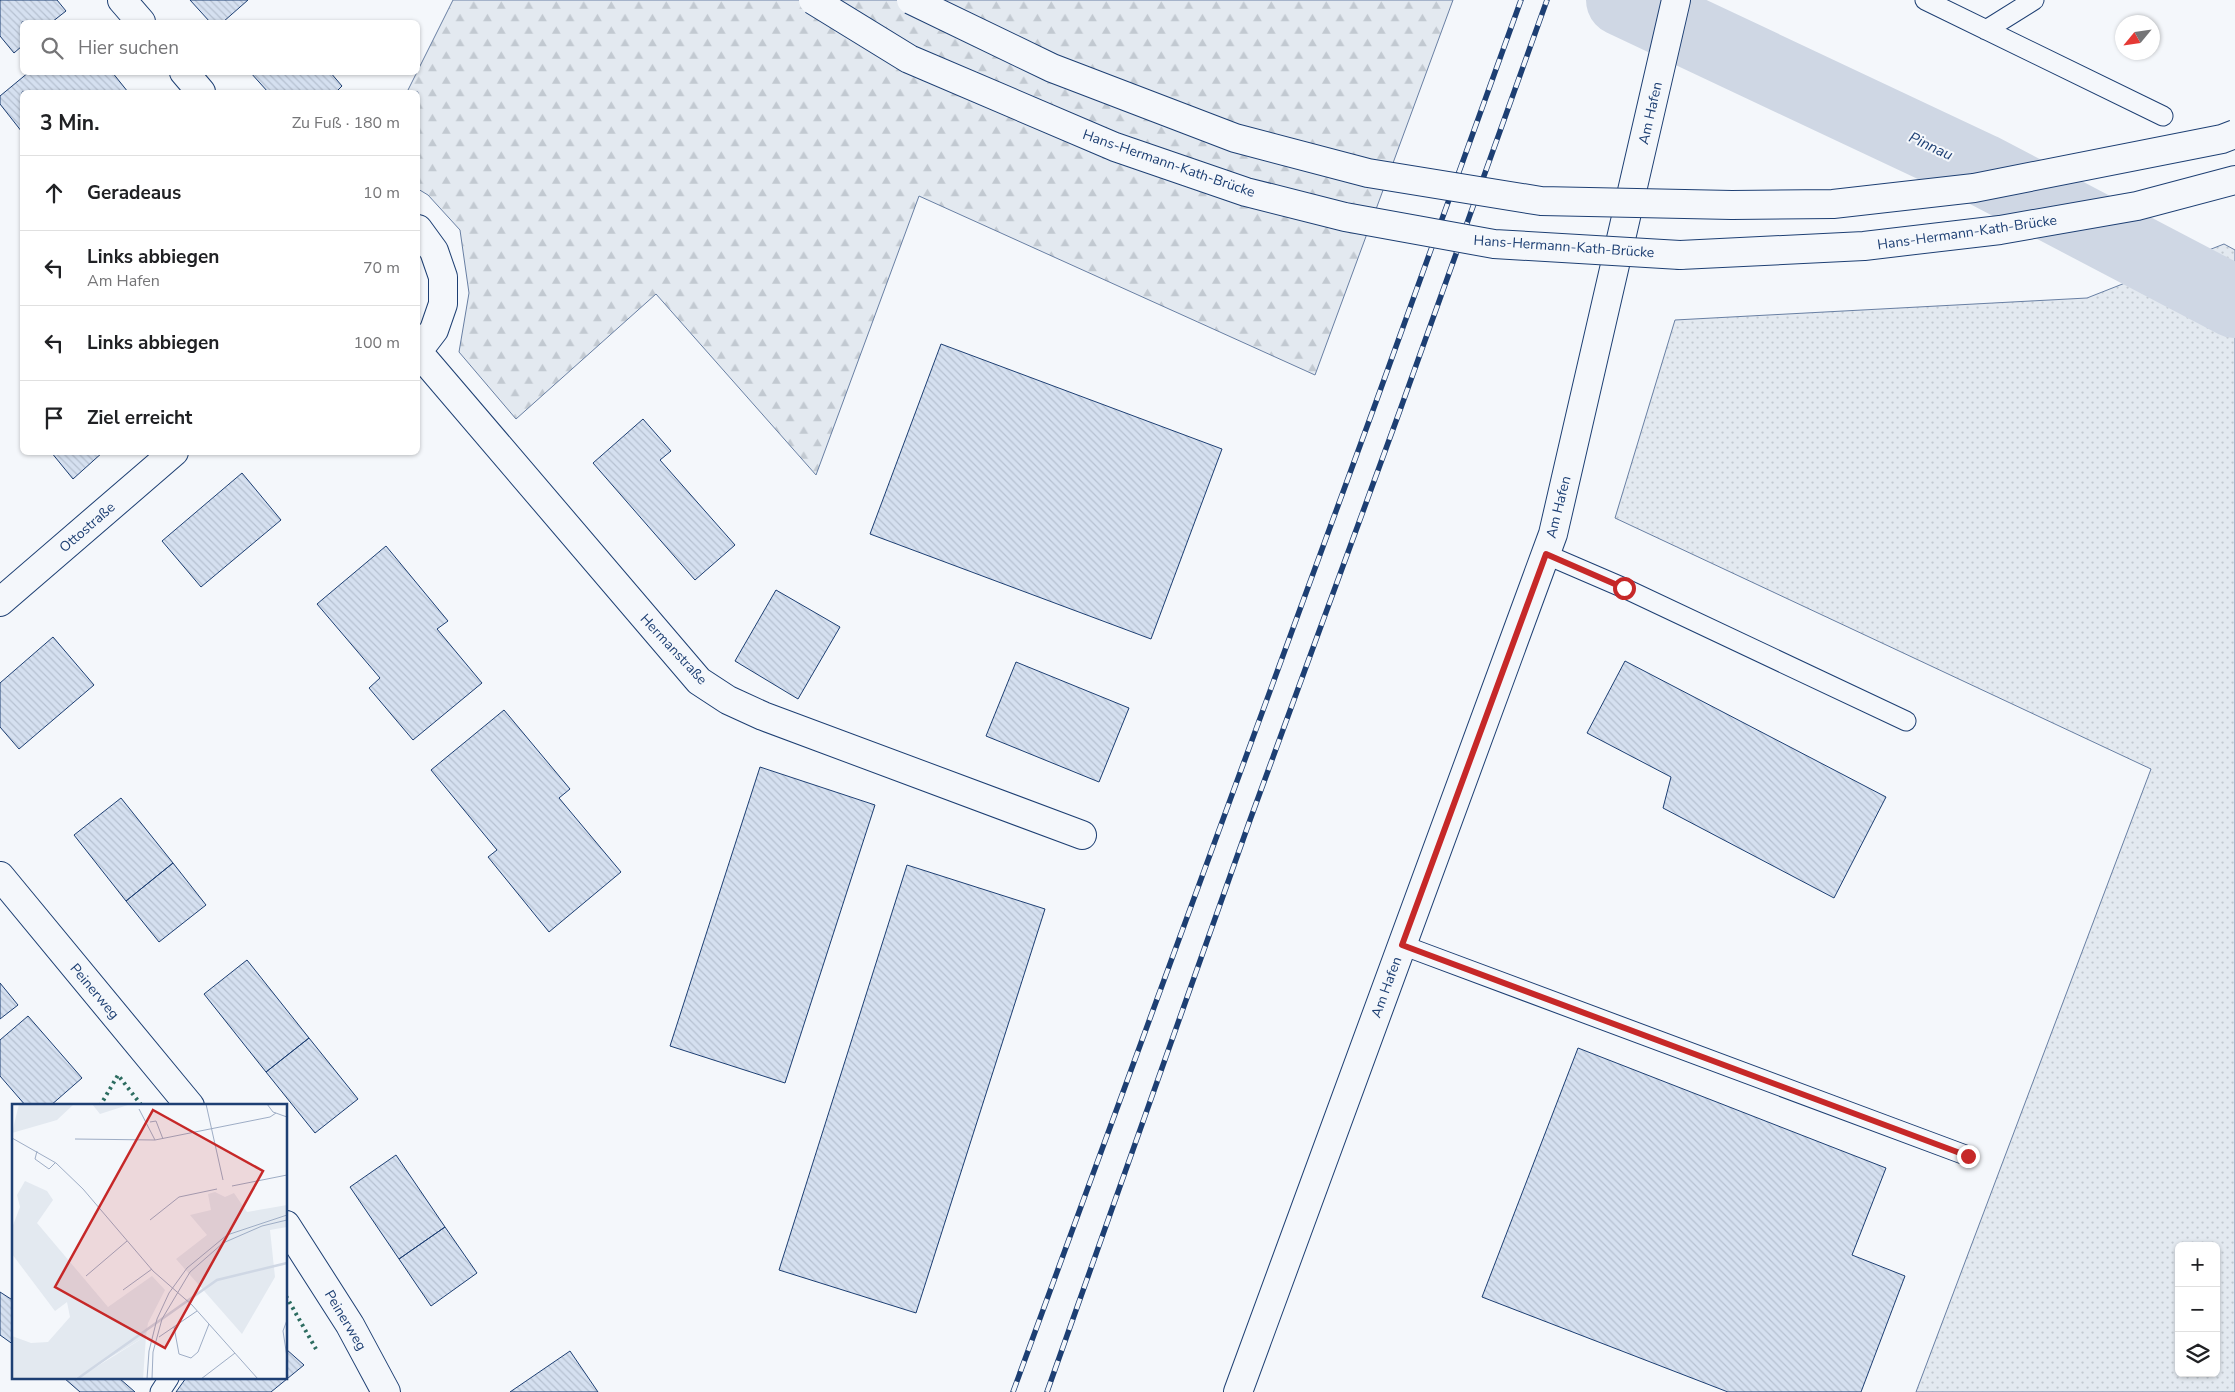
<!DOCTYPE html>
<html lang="de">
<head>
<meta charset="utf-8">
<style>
  :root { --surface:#fff; --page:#f6f6f6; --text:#202124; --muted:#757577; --line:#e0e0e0 }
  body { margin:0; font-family:"Nunito Sans",sans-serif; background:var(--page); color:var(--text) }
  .controls { position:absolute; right:15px; bottom:15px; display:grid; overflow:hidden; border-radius:8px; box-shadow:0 1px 4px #0004 }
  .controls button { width:45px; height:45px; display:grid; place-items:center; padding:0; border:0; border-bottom:1px solid var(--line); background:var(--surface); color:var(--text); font:25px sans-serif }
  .compass { position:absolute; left:2115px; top:15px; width:45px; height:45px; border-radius:50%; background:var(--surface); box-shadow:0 1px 4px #0004; rotate:241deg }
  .stop { position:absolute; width:15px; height:15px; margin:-11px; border:4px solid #c62828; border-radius:50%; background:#fff }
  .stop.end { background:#c62828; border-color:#fff; box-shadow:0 1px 5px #0008 }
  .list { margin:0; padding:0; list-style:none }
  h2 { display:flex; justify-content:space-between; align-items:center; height:65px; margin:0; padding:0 20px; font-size:21px }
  h2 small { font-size:16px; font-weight:400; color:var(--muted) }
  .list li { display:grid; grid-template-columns:32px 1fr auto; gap:15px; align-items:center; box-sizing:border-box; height:75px; padding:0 20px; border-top:1px solid var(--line) }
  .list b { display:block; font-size:19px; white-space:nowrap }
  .list p { margin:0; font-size:16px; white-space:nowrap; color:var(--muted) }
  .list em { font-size:16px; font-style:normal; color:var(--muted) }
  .icon { flex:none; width:28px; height:28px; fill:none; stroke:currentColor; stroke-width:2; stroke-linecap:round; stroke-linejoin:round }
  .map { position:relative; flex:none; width:2235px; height:1392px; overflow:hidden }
  .search { position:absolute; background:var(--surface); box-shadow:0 1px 4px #0004; left:20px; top:20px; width:400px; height:55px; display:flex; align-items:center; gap:12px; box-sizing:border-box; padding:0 18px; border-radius:8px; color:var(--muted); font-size:19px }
  .panel { position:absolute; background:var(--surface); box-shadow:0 1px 4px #0004; left:20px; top:90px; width:400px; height:365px; border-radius:8px }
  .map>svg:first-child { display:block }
  .grass { fill:url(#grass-dots); stroke:#687fa3; fill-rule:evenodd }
  .forest { fill:url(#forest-firs); stroke:#687fa3 }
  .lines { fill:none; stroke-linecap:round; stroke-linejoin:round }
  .river { stroke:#cfd7e4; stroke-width:72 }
  .building { fill:url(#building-back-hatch); stroke:#1d3f73 }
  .service-casing { stroke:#1d3f73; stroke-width:21 }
  .minor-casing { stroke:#1d3f73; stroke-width:30 }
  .secondary-casing { stroke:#1d3f73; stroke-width:30 }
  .service { stroke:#f4f7fb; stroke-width:19 }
  .minor { stroke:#f4f7fb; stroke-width:28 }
  .secondary { stroke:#f4f7fb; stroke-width:28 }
  .rail-casing { stroke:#1d3f73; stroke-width:5.5 }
  .rail { stroke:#f4f7fb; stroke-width:4; stroke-dasharray:11; stroke-linecap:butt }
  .secondary-bridge-casing { stroke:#1d3f73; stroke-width:30; stroke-linecap:butt }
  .secondary-bridge { stroke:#f4f7fb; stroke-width:28 }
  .hedge { stroke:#2c6c60; stroke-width:4; stroke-dasharray:2.5 4; stroke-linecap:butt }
  .route { stroke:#c62828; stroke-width:6 }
  .labels { text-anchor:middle; stroke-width:4; stroke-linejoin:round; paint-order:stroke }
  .street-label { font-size:14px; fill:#1d3f73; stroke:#f4f7fb }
  .water-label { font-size:15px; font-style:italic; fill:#1d3f73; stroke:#f4f7fb }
  .inset-river { fill:none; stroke:#cfd7e4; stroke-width:2.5 }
  .inset-road { fill:none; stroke:#9eadc5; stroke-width:1 }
  .view { fill:#c62828; fill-opacity:0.15; stroke:#c62828; stroke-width:2.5 }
  .inset-edge { fill:none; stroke:#1d3f73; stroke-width:2.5 }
</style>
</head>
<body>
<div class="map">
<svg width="2235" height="1392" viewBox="0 0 2235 1392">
  <defs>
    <pattern id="grass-dots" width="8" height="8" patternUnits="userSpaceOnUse" patternTransform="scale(1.25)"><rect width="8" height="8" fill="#e3e9f0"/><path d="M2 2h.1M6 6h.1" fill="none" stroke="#c2c9d1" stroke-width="1.8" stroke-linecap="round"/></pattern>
    <pattern id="forest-firs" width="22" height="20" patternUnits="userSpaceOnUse" patternTransform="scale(1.25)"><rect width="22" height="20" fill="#e3e9f0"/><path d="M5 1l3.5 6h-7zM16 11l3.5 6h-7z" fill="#c2c9d1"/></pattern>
    <pattern id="building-back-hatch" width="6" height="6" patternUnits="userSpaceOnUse" patternTransform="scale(1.25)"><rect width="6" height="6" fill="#d5e0f0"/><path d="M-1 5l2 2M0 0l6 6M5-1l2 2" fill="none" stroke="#b6c1d1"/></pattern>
  </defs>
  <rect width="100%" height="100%" fill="#f4f7fb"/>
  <path class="grass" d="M 2224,244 L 2235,250 L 2235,1392 L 1916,1392 L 2151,769 L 1615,518 L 1675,320 L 2087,298 ZM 2179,1246 L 2216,1246 L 2216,1373 L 2179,1373 Z"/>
  <path class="forest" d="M 453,0 L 1453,0 L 1315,375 L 919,196 L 816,475 L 656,294 L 516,419 L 459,352 L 469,293 L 460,230 L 428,195 L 418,189 L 418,92 L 407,92 Z"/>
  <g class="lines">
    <path class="river" d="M 1622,0 L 1981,169 L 2235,302"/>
  </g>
  <path class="building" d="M 0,0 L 57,0 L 66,11 L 52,22 L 22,22 L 22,46 L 14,53 L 0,36 Z
    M 190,0 L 248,0 L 223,22 L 210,22 Z
    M 29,72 L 112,72 L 128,92 L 22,92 L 22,132 L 0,104 L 0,96 Z
    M 250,72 L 330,72 L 342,86 L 336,92 L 268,92 Z
    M 941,344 L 1222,449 L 1151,639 L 870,534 Z
    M 643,419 L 671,451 L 660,460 L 735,545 L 695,580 L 593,463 Z
    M 51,452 L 103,452 L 73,479 Z
    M 242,473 L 281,520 L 201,587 L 162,541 Z
    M 386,546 L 448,621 L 437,629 L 482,683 L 413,740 L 369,688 L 380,678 L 317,604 Z
    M 776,590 L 840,627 L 798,699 L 735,661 Z
    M 53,637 L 94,685 L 19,749 L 0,727 L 0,683 Z
    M 1625,661 L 1886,797 L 1834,898 L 1663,808 L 1671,777 L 1587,733 Z
    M 1016,662 L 1129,708 L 1099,782 L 986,736 Z
    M 504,710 L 570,789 L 559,798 L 621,872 L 549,932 L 488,857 L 497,850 L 431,770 Z
    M 760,767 L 875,805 L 785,1083 L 670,1046 Z
    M 121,798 L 173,863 L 126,901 L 74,835 Z
    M 173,863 L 206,905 L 159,942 L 126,901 Z
    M 907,865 L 1045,909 L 916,1313 L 779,1270 Z
    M 247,960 L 309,1038 L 266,1072 L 204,994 Z
    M 0,983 L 18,1005 L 0,1019 Z
    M 28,1016 L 82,1078 L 50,1106 L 26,1106 L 0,1076 L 0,1040 Z
    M 309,1038 L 358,1099 L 315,1133 L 266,1072 Z
    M 1578,1048 L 1886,1168 L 1852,1255 L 1905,1276 L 1861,1392 L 1728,1392 L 1482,1297 Z
    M 396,1155 L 445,1227 L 399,1259 L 350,1187 Z
    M 445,1227 L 477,1273 L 431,1306 L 399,1259 Z
    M 0,1292 L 14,1301 L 14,1345 L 0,1335 Z
    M 286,1349 L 304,1365 L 271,1392 L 176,1392 L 186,1378 L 286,1378 Z
    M 570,1351 L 598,1392 L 510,1392 Z
    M 64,1378 L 119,1378 L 135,1392 L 80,1392 Z"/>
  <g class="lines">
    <defs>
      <path id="service" d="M 1925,0 L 2163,116
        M 1986,30 L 2034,0
        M 1545,554 L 1624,588 L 1906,721
        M 1402,945 L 1968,1156
        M 160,1392 L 169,1378"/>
      <path id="minor" d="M 122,0 L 141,22
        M 184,72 L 201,92
        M 418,229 L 434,251 L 443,277 L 443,304 L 434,330 L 418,351
        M 418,352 L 699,681 L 728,700 L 763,716 L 1082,835
        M 0,602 L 174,452
        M 0,876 L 190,1106
        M 286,1225 L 350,1325 L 386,1392
        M 1238,1392 L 1553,534 L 1676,0"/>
      <path id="secondary" d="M 1680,255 L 1864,246 L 2000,230 L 2137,206 L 2235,180"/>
    </defs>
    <use href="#service" class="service-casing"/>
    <use href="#minor" class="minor-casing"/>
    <use href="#secondary" class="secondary-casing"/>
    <use href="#service" class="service"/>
    <use href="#minor" class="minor"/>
    <use href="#secondary" class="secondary"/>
    <defs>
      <path id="rail" d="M 1013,1392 L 1376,402 L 1521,0
        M 1047,1392 L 1250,820 L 1399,413 L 1547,0"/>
    </defs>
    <use href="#rail" class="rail-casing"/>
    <use href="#rail" class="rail"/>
    <defs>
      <path id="secondary-bridge" d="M 813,0 L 909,59 L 1115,147 L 1246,192 L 1345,217 L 1494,244 L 1680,255
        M 911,0 L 1052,68 L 1235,138 L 1368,173 L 1541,201 L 1732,205 L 1833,204 L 1974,188 L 2222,139 L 2235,134"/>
    </defs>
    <use href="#secondary-bridge" class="secondary-bridge-casing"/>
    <use href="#secondary-bridge" class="secondary-bridge"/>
    <path class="hedge" d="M 100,1106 L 118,1075 L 142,1106
      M 286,1296 L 316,1349"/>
  </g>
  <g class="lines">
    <path class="route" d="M 1624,588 L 1546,554 L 1402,945 L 1968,1156"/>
  </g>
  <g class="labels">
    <g class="street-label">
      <text transform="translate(1650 113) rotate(-77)" y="5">Am Hafen</text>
      <text transform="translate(1169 163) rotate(19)" y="5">Hans-Hermann-Kath-Brücke</text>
      <text transform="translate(1967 232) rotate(-8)" y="5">Hans-Hermann-Kath-Brücke</text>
      <text transform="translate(1564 246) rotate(4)" y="5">Hans-Hermann-Kath-Brücke</text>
      <text transform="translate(1558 507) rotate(-76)" y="5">Am Hafen</text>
      <text transform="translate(87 527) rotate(-41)" y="5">Ottostraße</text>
      <text transform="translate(674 649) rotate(47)" y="5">Hermanstraße</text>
      <text transform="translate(1386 987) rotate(-70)" y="5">Am Hafen</text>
      <text transform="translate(95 991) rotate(50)" y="5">Peinerweg</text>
      <text transform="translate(346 1320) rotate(59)" y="5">Peinerweg</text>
    </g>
    <g class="water-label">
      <text transform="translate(1931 146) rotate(25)" y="5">Pinnau</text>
    </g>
  </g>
  <g transform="translate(12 1104)">
    <rect width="275" height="275" fill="#f4f7fb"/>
    <path d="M 13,77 L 35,87 L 41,96 L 25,119 L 96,203 L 140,172 L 153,186 L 136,219 L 134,232 L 62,275 L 0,275 L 0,232 L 19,239 L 36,238 L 58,213 L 55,198 L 43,207 L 0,150 L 0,124 L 8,103 L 5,91 Z" fill="#e3e9f0"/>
    <path d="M 7,0 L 62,0 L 45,16 L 0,29 ZM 80,0 L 119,0 L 88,10 ZM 203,88 L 213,93 L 222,89 L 235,108 L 275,101 L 275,123 L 258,126 L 263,173 L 230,230 L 164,155 L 195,131 L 178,111 L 199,106 L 196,90 ZM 134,232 L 131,275 L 65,275 L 68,273 Z" fill="#e3e9f0"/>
    <path class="inset-river" d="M 65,275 L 205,176 L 275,159"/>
    <path class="inset-road" d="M 194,0 L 211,76M 255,0 L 261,8 L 275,13M 127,5 L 143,36M 138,18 L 144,17 L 151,35M 0,34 L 44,59 L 71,85 L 141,167 L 180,201 L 246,275M 63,35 L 143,36 L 258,13 L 264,9M 25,47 L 23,55 L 37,65 L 43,59M 220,82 L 275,71M 138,116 L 167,93 L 205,85M 74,172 L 115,137M 111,186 L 140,165M 275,216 L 271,227 L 275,253M 162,223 L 167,250 L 179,254 L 186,248 L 197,220M 147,233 L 185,207M 135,275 L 137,247 L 145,215 L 157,189 L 175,164 L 215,131 L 275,111M 140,275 L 141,248 L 150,215 L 178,168 L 211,139 L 250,122 L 275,116M 189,275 L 223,249"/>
    <path class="view" d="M 141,6 L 251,67 L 153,244 L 43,183 Z"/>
    <rect width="275" height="275" class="inset-edge"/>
  </g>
</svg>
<div class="controls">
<button>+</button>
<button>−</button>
<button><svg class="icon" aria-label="layers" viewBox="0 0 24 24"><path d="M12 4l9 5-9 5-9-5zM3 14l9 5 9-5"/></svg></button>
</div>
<svg class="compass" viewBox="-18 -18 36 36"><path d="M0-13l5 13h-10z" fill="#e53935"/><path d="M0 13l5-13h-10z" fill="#757577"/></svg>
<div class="stop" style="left:1624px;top:588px"></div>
<div class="stop end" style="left:1968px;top:1156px"></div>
<div class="search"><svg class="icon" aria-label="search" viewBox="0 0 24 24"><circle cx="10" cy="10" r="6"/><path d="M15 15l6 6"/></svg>Hier suchen</div>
<section class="panel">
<h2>3 Min.<small>Zu Fuß · 180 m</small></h2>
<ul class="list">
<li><svg class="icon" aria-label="ahead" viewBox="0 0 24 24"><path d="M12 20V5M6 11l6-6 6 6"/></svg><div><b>Geradeaus</b></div><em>10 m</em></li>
<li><svg class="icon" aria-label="left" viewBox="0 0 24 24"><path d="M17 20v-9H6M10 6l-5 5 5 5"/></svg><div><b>Links abbiegen</b><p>Am Hafen</p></div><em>70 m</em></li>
<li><svg class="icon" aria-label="left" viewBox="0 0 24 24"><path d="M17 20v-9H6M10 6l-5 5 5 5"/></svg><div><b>Links abbiegen</b></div><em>100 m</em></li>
<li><svg class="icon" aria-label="arrive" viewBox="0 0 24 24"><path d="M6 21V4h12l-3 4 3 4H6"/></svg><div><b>Ziel erreicht</b></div></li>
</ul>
</section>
</div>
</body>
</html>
